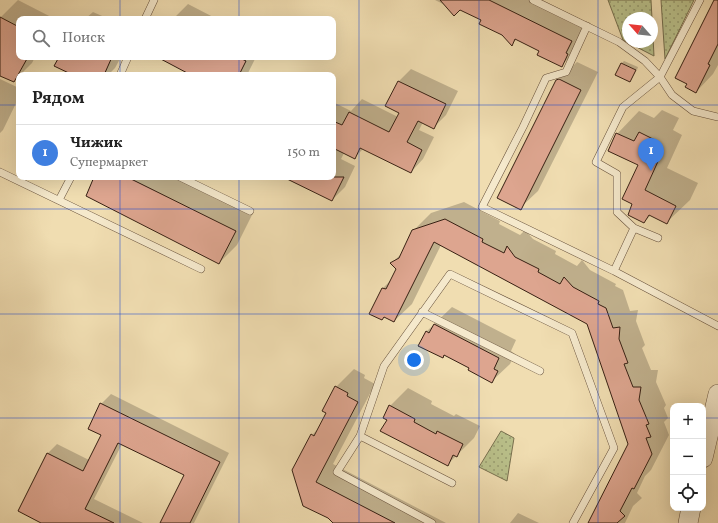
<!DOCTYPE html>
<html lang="ru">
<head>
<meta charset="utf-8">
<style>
  :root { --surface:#fff; --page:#f2f2f2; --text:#222; --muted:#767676; --line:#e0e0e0; --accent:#db2777 }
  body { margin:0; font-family:Vollkorn,serif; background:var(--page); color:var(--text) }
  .controls { position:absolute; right:12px; bottom:12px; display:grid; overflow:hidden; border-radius:8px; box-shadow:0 4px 16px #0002 }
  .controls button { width:36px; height:36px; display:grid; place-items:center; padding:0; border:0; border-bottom:1px solid var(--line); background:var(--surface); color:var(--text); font:20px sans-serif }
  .compass { position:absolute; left:622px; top:12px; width:36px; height:36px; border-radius:50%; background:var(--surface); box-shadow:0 4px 16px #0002; rotate:297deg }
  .you { position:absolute; left:414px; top:360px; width:14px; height:14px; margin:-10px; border:3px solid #fff; border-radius:50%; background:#1a73e8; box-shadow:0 0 0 6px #1a73e833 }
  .badge { display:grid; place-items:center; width:26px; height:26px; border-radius:50%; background:var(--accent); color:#fff; font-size:13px; font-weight:700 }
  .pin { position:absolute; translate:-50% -33px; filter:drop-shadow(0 1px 2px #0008) }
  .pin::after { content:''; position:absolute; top:21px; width:14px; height:12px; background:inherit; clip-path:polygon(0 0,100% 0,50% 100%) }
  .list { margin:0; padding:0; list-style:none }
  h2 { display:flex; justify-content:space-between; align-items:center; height:52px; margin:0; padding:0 16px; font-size:17px }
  h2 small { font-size:13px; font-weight:400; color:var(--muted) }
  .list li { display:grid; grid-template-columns:26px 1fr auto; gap:12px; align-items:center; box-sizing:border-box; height:56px; padding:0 16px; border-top:1px solid var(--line) }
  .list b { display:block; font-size:15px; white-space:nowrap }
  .list p { margin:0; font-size:13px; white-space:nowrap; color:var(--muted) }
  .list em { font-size:13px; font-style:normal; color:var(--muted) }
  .icon { flex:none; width:22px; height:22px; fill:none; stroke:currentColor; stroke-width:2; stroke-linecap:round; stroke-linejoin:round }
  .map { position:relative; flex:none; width:718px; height:523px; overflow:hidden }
  .search { position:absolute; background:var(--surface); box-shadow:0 4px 16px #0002; left:16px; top:16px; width:320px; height:44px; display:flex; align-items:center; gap:10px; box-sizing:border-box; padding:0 14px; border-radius:8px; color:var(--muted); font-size:15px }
  .panel { position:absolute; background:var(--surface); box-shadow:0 4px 16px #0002; left:16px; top:72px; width:320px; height:108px; border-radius:8px }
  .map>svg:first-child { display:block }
  .grass { fill:url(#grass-dots); stroke:#78704f; fill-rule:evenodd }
  .shadow { fill:#0003 }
  .building { fill:#dda58f; stroke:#372013 }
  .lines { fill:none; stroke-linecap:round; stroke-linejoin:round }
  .service-casing { stroke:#654f3a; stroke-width:8 }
  .tertiary-casing { stroke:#654f3a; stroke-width:20 }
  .service { stroke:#f5e9cc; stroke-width:7 }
  .tertiary { stroke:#f5e9cc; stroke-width:19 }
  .grid { fill:none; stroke:#1d4ed8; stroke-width:1; stroke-opacity:0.55 }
</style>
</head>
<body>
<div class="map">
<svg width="718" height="523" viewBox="0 0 718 523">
  <defs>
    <pattern id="grass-dots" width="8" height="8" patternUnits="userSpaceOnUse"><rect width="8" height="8" fill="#bac18b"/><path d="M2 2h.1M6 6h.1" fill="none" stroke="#989c70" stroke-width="1.8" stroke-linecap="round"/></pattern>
  </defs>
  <rect width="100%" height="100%" fill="#f0ddb1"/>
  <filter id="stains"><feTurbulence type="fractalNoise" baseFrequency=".005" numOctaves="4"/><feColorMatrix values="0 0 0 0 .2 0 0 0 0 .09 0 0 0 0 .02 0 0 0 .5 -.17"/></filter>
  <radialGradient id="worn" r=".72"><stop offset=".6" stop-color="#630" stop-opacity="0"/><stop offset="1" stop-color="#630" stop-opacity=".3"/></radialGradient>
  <path class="grass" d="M 608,0 L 651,0 L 654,56 L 623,40 ZM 628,18 L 652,18 L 652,42 L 628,42 Z
    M 661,0 L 694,0 L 665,59 Z
    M 501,431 L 514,438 L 507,481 L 479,467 Z"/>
  <path class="shadow" d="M 18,0 L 55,19 L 19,19 L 19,57 L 35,57 L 32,63 L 14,81 L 0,74 L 0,18 Z
    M 435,0 L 542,0 L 589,23 L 583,35 L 579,48 L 561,66 L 540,51 L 517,39 L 512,44 L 503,34 L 482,20 L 460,9 L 447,6 Z
    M 715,0 L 718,0 L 718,65 L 713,74 L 696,92 Z
    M 188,4 L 217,19 L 173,19 Z
    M 93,12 L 109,19 L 85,19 Z
    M 60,57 L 121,57 L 115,68 L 108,75 L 75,75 Z
    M 159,57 L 256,57 L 247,75 L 194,75 Z
    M 624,61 L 638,67 L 637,70 L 622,63 Z
    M 577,62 L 598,72 L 538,191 L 520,208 L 557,81 Z
    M 411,69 L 458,91 L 446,115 L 433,128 L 423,122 L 419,130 L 434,137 L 423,159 L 411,172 L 363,149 L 354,158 L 344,153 L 341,159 L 355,166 L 345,187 L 332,200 L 289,177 L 333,177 L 333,105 L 335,103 L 351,111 L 362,99 L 398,117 L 401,112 L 399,81 Z
    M 0,79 L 19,88 L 19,97 L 3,130 L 0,133 Z
    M 662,110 L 679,118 L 673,130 L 682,135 L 667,168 L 698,183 L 690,200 L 667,222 L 651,215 L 644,222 L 634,204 L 640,164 L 617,134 L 639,111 L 654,118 Z
    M 95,177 L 180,177 L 253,213 L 237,245 L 219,263 Z
    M 464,202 L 500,221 L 499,224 L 520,235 L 525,230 L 533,239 L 556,251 L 555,254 L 577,266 L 582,260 L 590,270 L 616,284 L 615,286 L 623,290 L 630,311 L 638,310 L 636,321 L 645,345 L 642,348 L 651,370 L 658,370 L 656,382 L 666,405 L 664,408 L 668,418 L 664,422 L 669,435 L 651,470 L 645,476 L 637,493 L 642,498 L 633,506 L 625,523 L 589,523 L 629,445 L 588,323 L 441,245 L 412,304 L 394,321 L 385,317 L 382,319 L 371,313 L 383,288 L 392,279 L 398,269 L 392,263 L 402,253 L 413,231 L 431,213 Z
    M 452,307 L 516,340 L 511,351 L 515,354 L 510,364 L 492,381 L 471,367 L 445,355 L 443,357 L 426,332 Z
    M 354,369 L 365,375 L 364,378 L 375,384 L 333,464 L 446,523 L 335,523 L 329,517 L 304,505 L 312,435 L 321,426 L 328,413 L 336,387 Z
    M 408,388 L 432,401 L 431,404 L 454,416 L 456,414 L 480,426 L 474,438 L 447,465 L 388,419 L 390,406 Z
    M 111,394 L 229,453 L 194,523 L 161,523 L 186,475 L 122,444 L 94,499 L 143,523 L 43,523 L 47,454 L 57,444 L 89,460 L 102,434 L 101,404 Z
    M 518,513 L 539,523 L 510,523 Z"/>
  <path class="building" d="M 440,0 L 489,0 L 572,41 L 566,53 L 568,54 L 562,67 L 537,55 L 539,51 L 515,39 L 512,46 L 502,35 L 479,24 L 481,20 L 460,10 L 454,16 Z
    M 714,0 L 718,0 L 718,44 L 708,64 L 710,65 L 696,93 L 685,87 L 687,84 L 675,78 Z
    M 0,17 L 19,27 L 19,57 L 28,57 L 14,82 L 0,76 Z
    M 59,57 L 112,57 L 104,75 L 73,75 L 54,66 Z
    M 157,57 L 238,57 L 246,61 L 239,75 L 191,75 Z
    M 621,63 L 636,70 L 630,82 L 615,75 Z
    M 559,79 L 581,90 L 521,210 L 497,198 L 556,80 Z
    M 398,81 L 446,104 L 434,129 L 418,121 L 407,142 L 422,150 L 411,173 L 360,148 L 355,159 L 333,148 L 333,121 L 342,125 L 349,112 L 389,132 L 399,113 L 385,106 Z
    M 639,132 L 657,141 L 651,153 L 660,157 L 645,190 L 676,206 L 667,224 L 649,215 L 644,223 L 628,215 L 632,204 L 622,199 L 638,165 L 608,151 L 616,133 L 634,141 Z
    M 94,177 L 127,177 L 236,231 L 219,264 L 86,196 Z
    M 283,177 L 344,177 L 332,201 Z
    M 445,219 L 483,239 L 482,242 L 504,253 L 507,246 L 515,257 L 539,269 L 538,272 L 560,284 L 564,277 L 573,287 L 599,301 L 598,304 L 606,308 L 613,328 L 620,327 L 619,339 L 628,363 L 624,364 L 633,387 L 641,387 L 639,400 L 649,424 L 646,425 L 651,437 L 646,438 L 652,454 L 634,489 L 632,488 L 620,511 L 625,516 L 617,523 L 588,523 L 628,444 L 587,324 L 434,242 L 394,322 L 384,317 L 382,320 L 369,314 L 382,288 L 386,289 L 396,269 L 390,263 L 399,258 L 412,230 Z
    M 434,324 L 499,358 L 494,369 L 498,371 L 492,383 L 468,370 L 469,368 L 444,355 L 443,358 L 418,346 L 426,331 L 429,333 Z
    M 335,386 L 348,393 L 347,396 L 358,402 L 316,482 L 395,523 L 333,523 L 328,518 L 303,506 L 292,470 L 311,434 L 314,436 L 326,413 L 322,411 Z
    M 100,403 L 220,462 L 190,523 L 160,523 L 184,475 L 118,443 L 85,509 L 114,523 L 41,523 L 18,511 L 47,453 L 83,471 L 101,435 L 88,429 Z
    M 389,405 L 415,419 L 414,422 L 436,434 L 437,431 L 463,444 L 457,457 L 453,455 L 448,466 L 380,431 L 387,420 L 383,418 Z"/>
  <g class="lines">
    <defs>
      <path id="service" d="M 533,0 L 619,42 L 645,61 L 660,77 L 672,95 L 693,111 L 718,117
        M 700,0 L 660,77 L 623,107 L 596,162 L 617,174 L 617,212 L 634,228 L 614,271 L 718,326
        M 145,19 L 154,0
        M 587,26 L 566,72 L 546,78 L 523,127 L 482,207 L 614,271
        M 120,75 L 128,57
        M 0,172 L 201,269
        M 180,177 L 250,211
        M 59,200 L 71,177
        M 634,228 L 658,238
        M 422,312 L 540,371
        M 360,436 L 452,483
        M 432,523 L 337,472 L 360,436 L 384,366 L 450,274 L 572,333 L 614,448 L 573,523"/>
      <path id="tertiary" d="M 703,458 L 718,394
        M 688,523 L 691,508"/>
    </defs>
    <use href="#service" class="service-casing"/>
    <use href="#tertiary" class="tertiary-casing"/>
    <use href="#service" class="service"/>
    <use href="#tertiary" class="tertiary"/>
  </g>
  <path class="grid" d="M 120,0 L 120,19M 239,0 L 239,19M 359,0 L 359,523M 479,0 L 479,523M 598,0 L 598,523M 120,57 L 120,75M 239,57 L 239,75M 0,105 L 19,105M 333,105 L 718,105M 120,177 L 120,523M 239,177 L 239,523M 0,209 L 718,209M 0,314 L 718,314M 0,418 L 673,418M 703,418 L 718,418"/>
  <rect width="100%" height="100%" filter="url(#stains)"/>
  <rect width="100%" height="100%" fill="url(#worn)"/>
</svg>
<div class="controls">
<button>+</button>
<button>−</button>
<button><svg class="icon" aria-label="locate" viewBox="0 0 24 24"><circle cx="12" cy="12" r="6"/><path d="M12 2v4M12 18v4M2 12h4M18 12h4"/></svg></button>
</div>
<svg class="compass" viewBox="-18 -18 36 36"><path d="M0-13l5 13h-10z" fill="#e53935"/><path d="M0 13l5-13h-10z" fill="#767676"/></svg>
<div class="you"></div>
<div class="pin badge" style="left:651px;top:171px;background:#3f7fe0">1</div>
<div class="search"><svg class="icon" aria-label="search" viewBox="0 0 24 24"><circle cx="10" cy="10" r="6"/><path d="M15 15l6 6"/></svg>Поиск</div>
<section class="panel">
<h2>Рядом<small></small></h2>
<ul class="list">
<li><span class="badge" style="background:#3f7fe0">1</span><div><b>Чижик</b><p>Супермаркет</p></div><em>150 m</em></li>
</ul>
</section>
</div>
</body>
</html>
